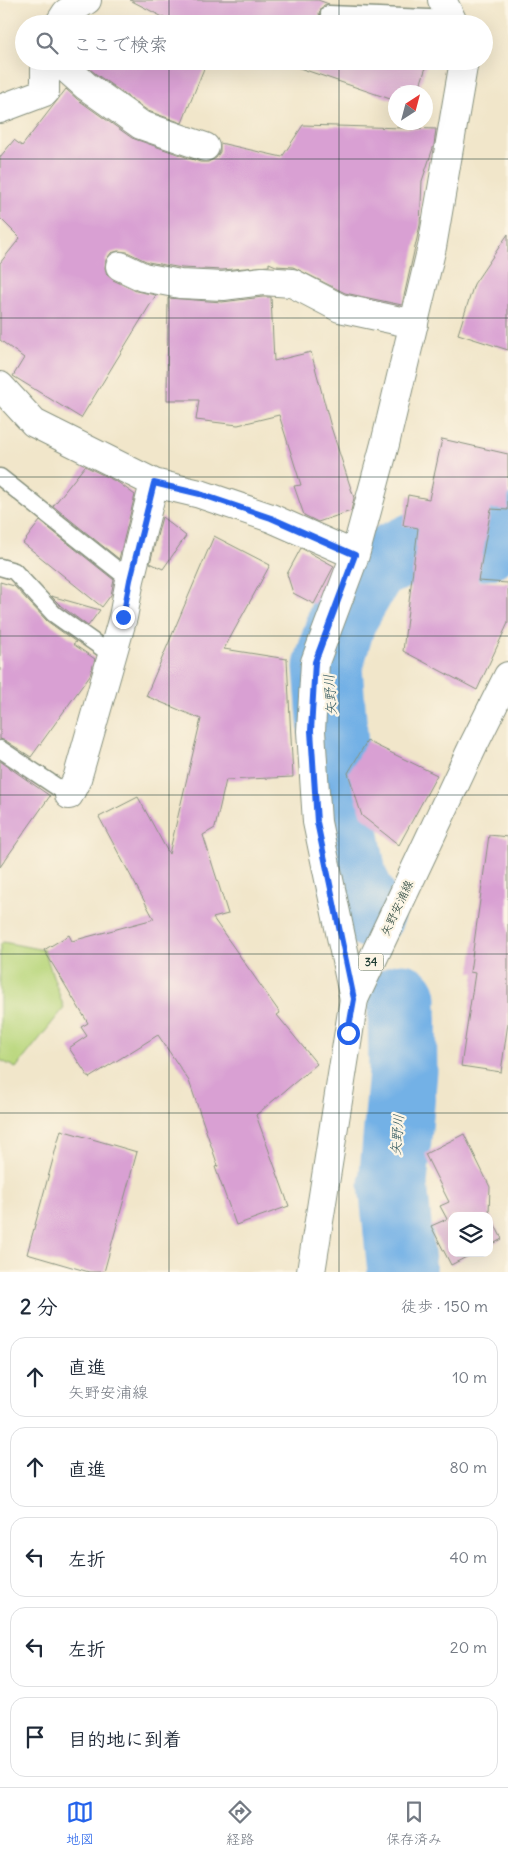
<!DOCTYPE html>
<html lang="ja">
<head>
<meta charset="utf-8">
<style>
  :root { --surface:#fff; --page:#f6f6f7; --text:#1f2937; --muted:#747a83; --line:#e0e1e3; --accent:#2563eb }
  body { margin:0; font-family:Delius,"Klee One",sans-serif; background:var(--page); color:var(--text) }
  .controls { position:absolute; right:15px; bottom:15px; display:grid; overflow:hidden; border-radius:10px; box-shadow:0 5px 20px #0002 }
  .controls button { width:45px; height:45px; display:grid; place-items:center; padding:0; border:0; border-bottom:1px solid var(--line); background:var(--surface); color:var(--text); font:25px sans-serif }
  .compass { position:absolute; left:388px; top:85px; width:45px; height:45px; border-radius:50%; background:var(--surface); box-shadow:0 5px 20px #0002; rotate:36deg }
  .stop { position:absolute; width:15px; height:15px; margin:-11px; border:4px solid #2563eb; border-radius:50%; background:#fff }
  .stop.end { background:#2563eb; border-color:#fff; box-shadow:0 1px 5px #0008 }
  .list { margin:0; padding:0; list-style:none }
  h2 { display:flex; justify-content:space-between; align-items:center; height:65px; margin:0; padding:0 20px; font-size:21px }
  h2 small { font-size:16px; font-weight:400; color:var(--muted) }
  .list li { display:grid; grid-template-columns:32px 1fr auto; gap:15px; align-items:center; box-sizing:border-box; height:80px; margin:0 10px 10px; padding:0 10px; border:1px solid var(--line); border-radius:15px }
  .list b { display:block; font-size:19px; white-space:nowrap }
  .list p { margin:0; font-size:16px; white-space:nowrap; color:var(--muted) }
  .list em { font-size:16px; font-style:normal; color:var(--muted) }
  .icon { flex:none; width:28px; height:28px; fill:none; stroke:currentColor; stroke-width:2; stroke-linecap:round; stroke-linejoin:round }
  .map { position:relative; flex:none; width:508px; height:1272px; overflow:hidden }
  .search { position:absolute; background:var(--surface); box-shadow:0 5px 20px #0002; left:15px; right:15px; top:15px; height:55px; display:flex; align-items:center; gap:12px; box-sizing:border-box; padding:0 18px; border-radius:28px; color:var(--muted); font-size:19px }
  .sheet { height:515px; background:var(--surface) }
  nav { display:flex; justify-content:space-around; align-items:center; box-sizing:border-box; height:70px; border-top:1px solid var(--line); background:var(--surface); font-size:14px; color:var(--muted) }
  nav a { display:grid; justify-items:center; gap:2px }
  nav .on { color:var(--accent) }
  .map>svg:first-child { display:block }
  .green { fill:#b9d77d; stroke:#6c8a58 }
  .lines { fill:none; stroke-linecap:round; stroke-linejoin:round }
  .river { stroke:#73b1e6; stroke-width:69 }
  .building { fill:#d9a0d3 }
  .lane-casing { stroke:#88927f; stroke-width:19 }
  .street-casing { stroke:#88927f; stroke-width:30 }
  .primary-casing { stroke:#88927f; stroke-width:30 }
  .lane { stroke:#fff; stroke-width:16 }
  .street { stroke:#fff; stroke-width:28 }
  .primary { stroke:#fff; stroke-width:28 }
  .route { stroke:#2563eb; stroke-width:6 }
  .grid { fill:none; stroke:#1f3d34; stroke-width:1; stroke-opacity:0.55 }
  .labels { text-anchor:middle; stroke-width:4.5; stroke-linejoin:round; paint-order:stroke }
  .shield { fill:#fcf5e5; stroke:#617469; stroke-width:1 }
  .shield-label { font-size:11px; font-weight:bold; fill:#1f3d34 }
  .street-label { font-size:12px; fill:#1f3d34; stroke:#fcf5e5 }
  .water-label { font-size:14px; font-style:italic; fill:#345a60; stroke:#fcf5e5 }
</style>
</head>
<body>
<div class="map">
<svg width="508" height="1272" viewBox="0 0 508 1272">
  <rect width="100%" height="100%" fill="#fcf5e5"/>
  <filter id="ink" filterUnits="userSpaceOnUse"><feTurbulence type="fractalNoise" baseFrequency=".02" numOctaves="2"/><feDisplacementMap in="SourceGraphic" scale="10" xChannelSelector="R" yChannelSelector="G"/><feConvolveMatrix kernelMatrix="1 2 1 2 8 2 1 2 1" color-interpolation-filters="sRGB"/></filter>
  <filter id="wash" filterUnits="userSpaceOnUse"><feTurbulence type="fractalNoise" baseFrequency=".0096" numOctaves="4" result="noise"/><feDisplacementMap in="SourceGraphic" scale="20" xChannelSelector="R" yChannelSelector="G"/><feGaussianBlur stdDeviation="1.12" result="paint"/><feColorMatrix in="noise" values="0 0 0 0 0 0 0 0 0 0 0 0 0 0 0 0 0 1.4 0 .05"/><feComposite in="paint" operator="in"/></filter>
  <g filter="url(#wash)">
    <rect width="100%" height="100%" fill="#f1e6ca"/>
    <path class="green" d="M 3,942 L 44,950 L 64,1008 L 16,1068 L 0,1060 L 0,946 Z"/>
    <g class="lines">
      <path class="river" d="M 370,914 L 353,880 L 338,798 L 328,667 L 342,619 L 372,567 L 423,543 L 485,546 L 508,529
        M 402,1272 L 393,1184 L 403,1071 L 402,998"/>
    </g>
    <g id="blocks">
      <path class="building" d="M 130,0 L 318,0 L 329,4 L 324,5 L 319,13 L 320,19 L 328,24 L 176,24 Z
        M 86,61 L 207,61 L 182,123 L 148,111 L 96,74 L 84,64 Z
        M 279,61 L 428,61 L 418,92 L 396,92 L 396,101 Z
        M 66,89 L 77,99 L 132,138 L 200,162 L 208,162 L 216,158 L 220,152 L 220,143 L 282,157 L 303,125 L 436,129 L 434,145 L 422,181 L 420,225 L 402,305 L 345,293 L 293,267 L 276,266 L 269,263 L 269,266 L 222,270 L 182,268 L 148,262 L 127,252 L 118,251 L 111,253 L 106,260 L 105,268 L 107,275 L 113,280 L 136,291 L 156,295 L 81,418 L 13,376 L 24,358 L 0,340 L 0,263 L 20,238 L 0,218 L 0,157 L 14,140 L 22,146 Z
        M 508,234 L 508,350 L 458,334 L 474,284 Z
        M 263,297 L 271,297 L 274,361 L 311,352 L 331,427 L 354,498 L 351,511 L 318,522 L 304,515 L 294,486 L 301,485 L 279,415 L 238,425 L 196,420 L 199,400 L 167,400 L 168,298 L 222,302 Z
        M 442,439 L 508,454 L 508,510 L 491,509 L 478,581 L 508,583 L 508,623 L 477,690 L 403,651 L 418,528 L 403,525 L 408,495 L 429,499 Z
        M 85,466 L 119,483 L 135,495 L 119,559 L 53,506 Z
        M 162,517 L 186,536 L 163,569 L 150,563 Z
        M 40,521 L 114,580 L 111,595 L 102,607 L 23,543 Z
        M 214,536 L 270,565 L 224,649 L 287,659 L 293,777 L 226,780 L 215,828 L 203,835 L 228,914 L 213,918 L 280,1013 L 277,1015 L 317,1064 L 256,1115 L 289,1206 L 236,1225 L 215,1167 L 218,1166 L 189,1081 L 158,1035 L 89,1078 L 69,1048 L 87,1036 L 81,1027 L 88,1023 L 44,950 L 69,935 L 72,941 L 154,919 L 99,817 L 138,797 L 169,854 L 201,719 L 146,696 Z
        M 301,548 L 334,566 L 314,604 L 293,593 L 287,574 Z
        M 0,582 L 14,586 L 47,621 L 76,642 L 73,644 L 95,659 L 90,675 L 31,757 L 6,741 L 0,739 Z
        M 51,596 L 100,610 L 88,626 L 61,606 Z
        M 367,741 L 437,775 L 399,845 L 362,816 L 348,773 Z
        M 0,761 L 50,796 L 0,867 Z
        M 489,835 L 508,837 L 508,1023 L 501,1072 L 461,1066 L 475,973 L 470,972 Z
        M 61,1130 L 137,1152 L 104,1272 L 89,1272 L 27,1254 Z
        M 464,1134 L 490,1187 L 489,1213 L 502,1239 L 489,1246 L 489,1216 L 452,1216 L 452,1253 L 474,1253 L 451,1265 L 431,1226 L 447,1219 L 440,1206 L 449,1202 L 425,1154 Z"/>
    </g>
  </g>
  <g filter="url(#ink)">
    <use href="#blocks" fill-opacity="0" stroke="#88927f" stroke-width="1"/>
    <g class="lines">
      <defs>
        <path id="lane" d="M 329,14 L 453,19
          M 0,477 L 130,580
          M 0,567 L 14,571 L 54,614 L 112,655
          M 0,749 L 69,795"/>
        <path id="street" d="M 442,0 L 454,24
          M 59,24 L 66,13 L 87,0
          M 58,61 L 86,86 L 141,125 L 205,147
          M 0,109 L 45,92 L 45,61
          M 120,266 L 143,277 L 180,284 L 223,286 L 263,281 L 292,283 L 340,308 L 414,324
          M 0,386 L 34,423 L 154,483 L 200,494 L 271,518 L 355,555
          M 69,795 L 77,779 L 123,617 L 130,580 L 154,483
          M 354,999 L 317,822 L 311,731 L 315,662 L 355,555 L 385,444 L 432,247 L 464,61"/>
        <path id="primary" d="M 311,1272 L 354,999 L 474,744 L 508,676"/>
      </defs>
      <use href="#lane" class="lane-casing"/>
      <use href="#street" class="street-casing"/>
      <use href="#primary" class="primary-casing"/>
      <use href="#lane" class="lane"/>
      <use href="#street" class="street"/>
      <use href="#primary" class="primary"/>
    </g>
  </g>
  <g class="lines" filter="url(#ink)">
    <path class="route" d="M 123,617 L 130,580 L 154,483 L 200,494 L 271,518 L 355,555 L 315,662 L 311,731 L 317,822 L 354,999 L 348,1033"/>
  </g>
  <path class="grid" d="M 169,0 L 169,24M 339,0 L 339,24M 169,61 L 169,1272M 339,61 L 339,1272M 0,159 L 508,159M 0,318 L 508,318M 0,477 L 508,477M 0,636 L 508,636M 0,795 L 508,795M 0,954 L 508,954M 0,1113 L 508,1113"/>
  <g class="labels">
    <rect class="shield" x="358.5" y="953.5" width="25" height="17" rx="4"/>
    <g class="shield-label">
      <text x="371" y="966">34</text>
    </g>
    <g class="street-label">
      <text transform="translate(397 908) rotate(-65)" y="4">矢野安浦線</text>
    </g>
    <g class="water-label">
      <text transform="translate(330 695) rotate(-94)" y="5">矢野川</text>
      <text transform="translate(397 1135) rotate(-85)" y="5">矢野川</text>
    </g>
  </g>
</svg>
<div class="controls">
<button><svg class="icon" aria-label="layers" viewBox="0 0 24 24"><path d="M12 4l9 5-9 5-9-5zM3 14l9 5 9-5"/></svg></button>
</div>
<svg class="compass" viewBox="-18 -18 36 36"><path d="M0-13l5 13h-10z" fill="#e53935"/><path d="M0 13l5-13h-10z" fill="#747a83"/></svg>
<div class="stop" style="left:348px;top:1033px"></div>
<div class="stop end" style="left:123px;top:617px"></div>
<div class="search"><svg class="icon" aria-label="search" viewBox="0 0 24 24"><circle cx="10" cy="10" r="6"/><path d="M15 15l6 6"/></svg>ここで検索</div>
</div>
<section class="sheet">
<h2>2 分<small>徒歩 · 150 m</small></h2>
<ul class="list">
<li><svg class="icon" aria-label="ahead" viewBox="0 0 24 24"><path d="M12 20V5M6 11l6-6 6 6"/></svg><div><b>直進</b><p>矢野安浦線</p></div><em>10 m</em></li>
<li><svg class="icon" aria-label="ahead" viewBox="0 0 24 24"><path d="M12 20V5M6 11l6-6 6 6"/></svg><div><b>直進</b></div><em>80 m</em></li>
<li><svg class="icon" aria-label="left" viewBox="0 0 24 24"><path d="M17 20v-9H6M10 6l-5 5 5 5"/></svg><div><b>左折</b></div><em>40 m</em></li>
<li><svg class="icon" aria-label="left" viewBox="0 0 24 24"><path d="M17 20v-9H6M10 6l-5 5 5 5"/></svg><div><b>左折</b></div><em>20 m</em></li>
<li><svg class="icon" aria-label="arrive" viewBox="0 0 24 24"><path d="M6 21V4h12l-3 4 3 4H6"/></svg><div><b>目的地に到着</b></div></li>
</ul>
</section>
<nav>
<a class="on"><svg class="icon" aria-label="map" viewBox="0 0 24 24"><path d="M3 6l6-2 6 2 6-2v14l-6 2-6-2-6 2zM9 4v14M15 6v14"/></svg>地図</a>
<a><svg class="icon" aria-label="directions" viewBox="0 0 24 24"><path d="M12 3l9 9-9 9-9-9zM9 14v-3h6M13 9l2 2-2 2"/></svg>経路</a>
<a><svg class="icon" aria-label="saved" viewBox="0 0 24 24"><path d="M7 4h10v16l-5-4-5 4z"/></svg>保存済み</a>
</nav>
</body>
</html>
